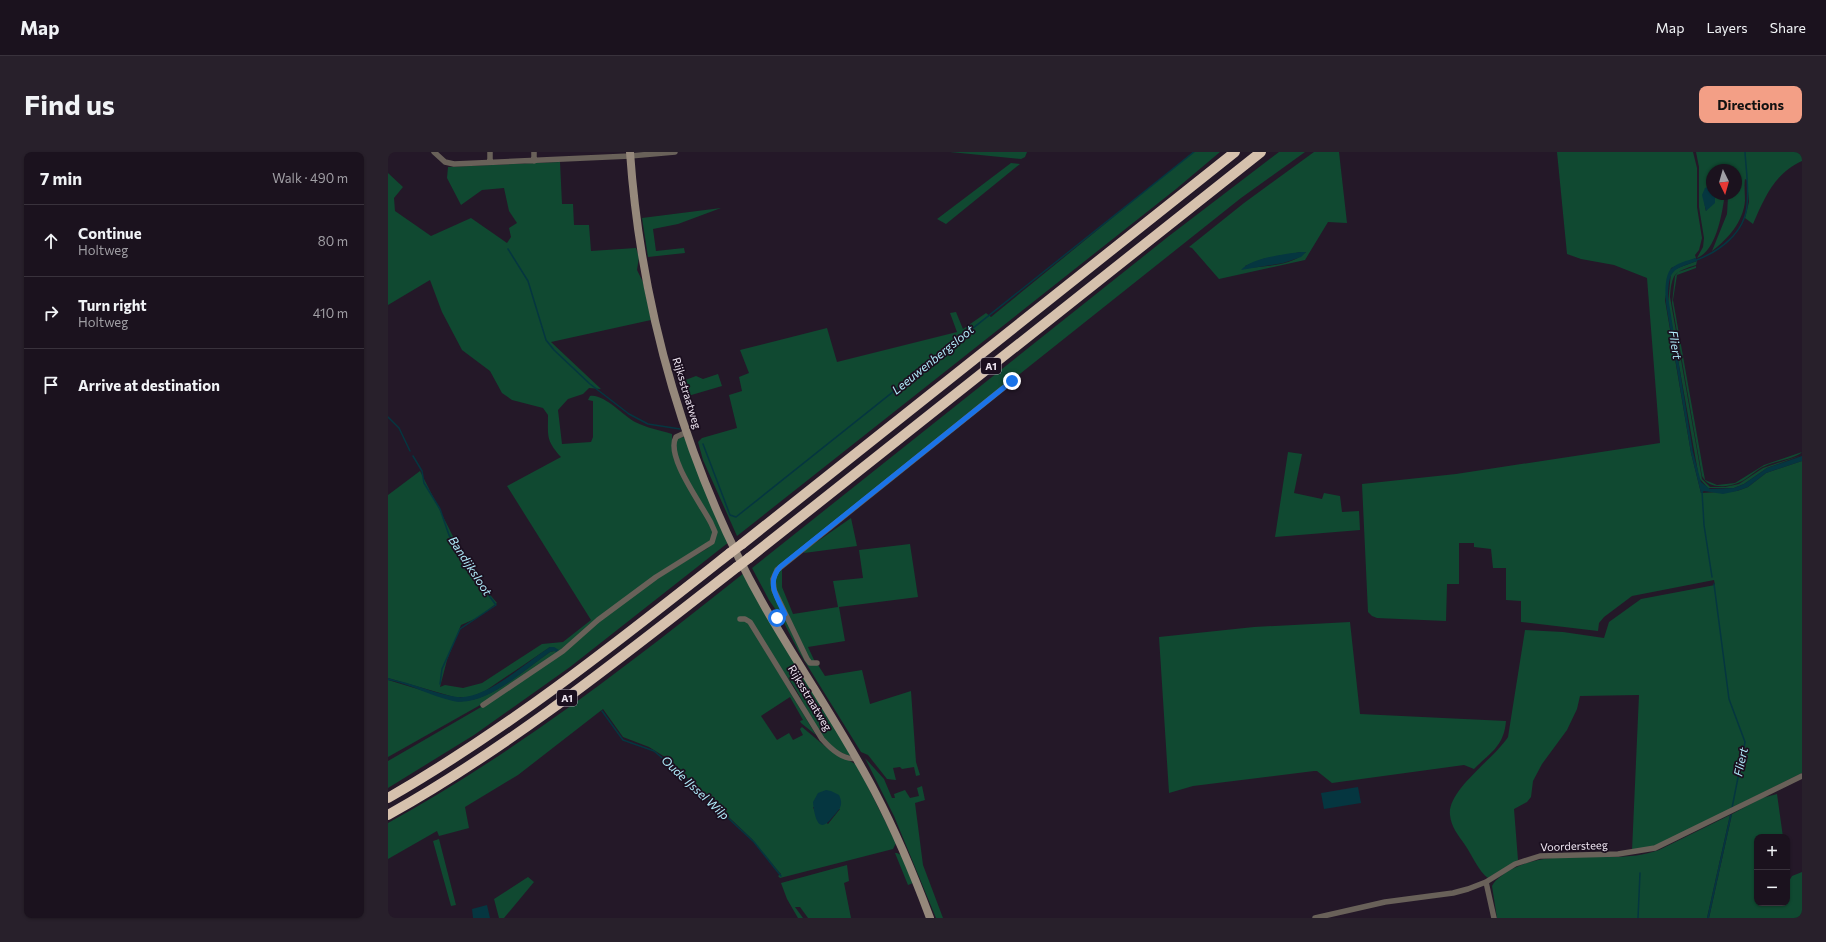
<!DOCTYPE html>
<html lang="en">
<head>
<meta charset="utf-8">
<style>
  :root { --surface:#1b121e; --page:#28202b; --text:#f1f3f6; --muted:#a09ea4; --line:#39323c; --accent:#f39f86 }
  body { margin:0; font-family:Commissioner,sans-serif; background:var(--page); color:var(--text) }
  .controls { position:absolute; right:12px; bottom:12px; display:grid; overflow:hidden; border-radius:8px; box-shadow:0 1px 3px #0004 }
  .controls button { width:36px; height:36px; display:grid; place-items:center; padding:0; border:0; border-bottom:1px solid var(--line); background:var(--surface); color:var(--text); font:20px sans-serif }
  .compass { position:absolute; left:1318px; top:12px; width:36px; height:36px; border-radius:50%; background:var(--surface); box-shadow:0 1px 3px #0004; rotate:175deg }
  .stop { position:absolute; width:12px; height:12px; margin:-9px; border:3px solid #1a73e8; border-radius:50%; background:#fff }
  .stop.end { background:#1a73e8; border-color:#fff; box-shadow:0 1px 4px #0008 }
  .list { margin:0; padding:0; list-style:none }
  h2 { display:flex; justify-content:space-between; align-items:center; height:52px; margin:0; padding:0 16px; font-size:17px }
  h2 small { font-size:13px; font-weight:400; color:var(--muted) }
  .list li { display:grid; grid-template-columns:26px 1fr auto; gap:12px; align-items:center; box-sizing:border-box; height:72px; padding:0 16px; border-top:1px solid var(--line) }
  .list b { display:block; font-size:15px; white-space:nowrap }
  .list p { margin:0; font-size:13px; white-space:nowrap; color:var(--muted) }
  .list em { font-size:13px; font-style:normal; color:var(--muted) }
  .icon { flex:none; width:22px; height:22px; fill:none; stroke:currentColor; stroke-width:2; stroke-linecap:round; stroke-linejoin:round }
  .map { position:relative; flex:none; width:1414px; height:766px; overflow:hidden; border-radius:8px }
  header { display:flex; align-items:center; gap:24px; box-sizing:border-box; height:56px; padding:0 20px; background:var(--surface); border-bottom:1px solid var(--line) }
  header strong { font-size:19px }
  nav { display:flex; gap:22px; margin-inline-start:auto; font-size:14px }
  .intro { display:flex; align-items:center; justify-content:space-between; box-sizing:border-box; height:96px; padding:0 24px }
  h1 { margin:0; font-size:28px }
  .button { padding:10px 18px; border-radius:8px; background:var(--accent); color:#111; font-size:14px; font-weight:700 }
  main { display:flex; gap:24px; padding:0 24px }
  aside { flex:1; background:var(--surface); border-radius:8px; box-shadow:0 1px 3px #0004 }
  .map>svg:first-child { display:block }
  .green { fill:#104931; fill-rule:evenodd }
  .water { fill:#053640 }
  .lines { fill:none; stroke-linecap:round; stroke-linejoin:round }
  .stream { stroke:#053640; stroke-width:1.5 }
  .street { stroke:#696159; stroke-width:5.5 }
  .secondary { stroke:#95887b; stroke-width:8 }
  .highway { stroke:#d6c1ad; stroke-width:10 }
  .highway-bridge { stroke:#d6c1ad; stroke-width:10 }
  .route { stroke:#1a73e8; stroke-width:5 }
  .labels { text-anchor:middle; stroke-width:3.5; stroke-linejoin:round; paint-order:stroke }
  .shield { fill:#1b0f1f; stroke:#afa6b3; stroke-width:1 }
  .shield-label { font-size:10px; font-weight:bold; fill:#efe6f2 }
  .street-label { font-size:11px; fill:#efe6f2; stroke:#1b0f1f }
  .water-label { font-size:12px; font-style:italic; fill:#afeaf9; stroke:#1b0f1f }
</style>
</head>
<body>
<header>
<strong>Map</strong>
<nav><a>Map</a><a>Layers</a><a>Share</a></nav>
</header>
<div class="intro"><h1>Find us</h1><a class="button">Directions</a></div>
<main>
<aside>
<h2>7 min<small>Walk · 490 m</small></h2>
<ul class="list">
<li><svg class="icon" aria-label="ahead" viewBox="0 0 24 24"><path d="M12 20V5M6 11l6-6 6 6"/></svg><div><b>Continue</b><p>Holtweg</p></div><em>80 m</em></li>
<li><svg class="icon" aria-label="right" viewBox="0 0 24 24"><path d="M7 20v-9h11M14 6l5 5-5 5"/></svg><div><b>Turn right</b><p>Holtweg</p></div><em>410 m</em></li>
<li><svg class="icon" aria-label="arrive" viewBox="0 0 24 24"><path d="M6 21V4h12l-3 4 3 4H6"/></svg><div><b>Arrive at destination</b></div></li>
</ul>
</aside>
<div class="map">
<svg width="1414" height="766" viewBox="0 0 1414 766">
  <rect width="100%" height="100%" fill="#241828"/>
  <path class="green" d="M 562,0 L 639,0 L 637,5 L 633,7 Z
    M 805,0 L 832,0 L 788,37 L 349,384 L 315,308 L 310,290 L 314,286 L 349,276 L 341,243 L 354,239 L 351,225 L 361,221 L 352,198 L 439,176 L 449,210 L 569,180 L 562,161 L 568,160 L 575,177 L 598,161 L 603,165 Z
    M 891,0 L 917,0 L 853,46 L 393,412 L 385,424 L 393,458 L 390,461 L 381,448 L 364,416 L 781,84 Z
    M 926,0 L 951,0 L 959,71 L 940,70 L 917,108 L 831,127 L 804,96 L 801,95 L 856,51 ZM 913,100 L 918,100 C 903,114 878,114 858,116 L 857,114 L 875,107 Z
    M 1169,0 L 1305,0 L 1309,16 L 1309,55 L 1314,86 L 1311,98 L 1307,103 L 1308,106 L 1283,116 L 1277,148 L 1303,301 L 1313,341 L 1349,339 L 1360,335 L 1378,321 L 1414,309 L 1414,621 L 1265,695 L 1244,699 L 1251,543 L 1192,544 L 1189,557 L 1179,578 L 1154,612 L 1145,629 L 1143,645 L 1139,650 L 1126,657 L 1130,708 L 1100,726 C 1091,720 1084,703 1077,693 C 1071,684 1063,675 1062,663 C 1059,638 1107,606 1120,585 L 1137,478 L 1175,480 L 1216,486 L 1221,470 L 1253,447 L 1327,433 L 1326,428 L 1244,444 L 1216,465 L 1211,471 L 1210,479 L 1133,470 L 1133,449 L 1118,448 L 1118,416 L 1105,416 L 1103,397 L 1086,395 L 1086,391 L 1071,391 L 1071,432 L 1059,432 L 1058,469 L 989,466 L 984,464 L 980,460 L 974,332 L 1068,322 L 1272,291 L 1259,126 L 1226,113 L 1193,107 L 1179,102 Z
    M 1308,0 L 1414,0 L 1414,9 C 1386,22 1377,45 1365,72 L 1357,66 L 1361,50 L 1359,28 L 1357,27 C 1356,34 1357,41 1357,49 C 1355,70 1340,87 1324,99 L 1339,62 L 1340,45 L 1342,42 L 1348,42 L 1348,18 L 1343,18 L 1343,16 L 1341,18 L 1324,18 L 1324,36 L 1322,34 C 1318,44 1315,49 1318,59 L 1327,46 L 1327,42 L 1337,42 C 1334,61 1329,98 1309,106 L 1315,95 L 1316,86 L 1311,55 L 1311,15 Z
    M 172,10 L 174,52 L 185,52 L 186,73 L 201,73 L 203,99 L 248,96 L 251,105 L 249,118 L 255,130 L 263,168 L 163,190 L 213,237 L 201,236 L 195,242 L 180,247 L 170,258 L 174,292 L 203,290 L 205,285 L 205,249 L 200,248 L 202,244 C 215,241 236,264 247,270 C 259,276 271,278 284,282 L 284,294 L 324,377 L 324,387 L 180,493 L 94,552 L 0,605 L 0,528 L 69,549 C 100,552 137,517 162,500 L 166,499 L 162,495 L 97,539 L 83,545 L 66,545 L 0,526 L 0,343 L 32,319 L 83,420 L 109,451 L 89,466 L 73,473 L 59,508 L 52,535 L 57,533 L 75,536 L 94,531 L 154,492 L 175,490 L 203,468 L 119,334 L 173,305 C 158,288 160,285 160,263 L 155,256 L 124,248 L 114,241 L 102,219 L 74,198 L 54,160 L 42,128 L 0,153 L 0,21 L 15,35 L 6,46 L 7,59 L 43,84 L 83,66 L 119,91 L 123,85 L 121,76 L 129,71 L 121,59 L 116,36 L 94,38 L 73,53 L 59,26 L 60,15 Z
    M 623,11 L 632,12 L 558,72 L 549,67 Z
    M 333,56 L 290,72 L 265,77 L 268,99 L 296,96 L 297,101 L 260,105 L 254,66 Z
    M 1309,109 L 1308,113 C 1287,120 1284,120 1282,145 L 1314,327 L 1322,335 L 1337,335 L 1351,332 L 1375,316 L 1414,303 L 1379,316 L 1356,332 L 1346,336 L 1320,336 L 1311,326 L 1280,151 L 1283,121 L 1287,117 Z
    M 1308,114 L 1308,116 L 1289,123 L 1285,148 L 1317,328 L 1329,333 L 1347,331 L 1376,313 L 1414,300 C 1409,306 1385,310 1377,314 C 1369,317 1363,324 1356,328 C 1344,335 1321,339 1314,324 L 1284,151 L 1287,124 L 1290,120 Z
    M 330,222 L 334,234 L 300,244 L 292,230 L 308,224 L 315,227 Z
    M 295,285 L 299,287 L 341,390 L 182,515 L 86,583 L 0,636 L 0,609 L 107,547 L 279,420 L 320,396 L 328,385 L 288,303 L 288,287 Z
    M 900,300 L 914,302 L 906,341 L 934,347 L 936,341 L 952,344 L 954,360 L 971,359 L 972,378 L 887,385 Z
    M 463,366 L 469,394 L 416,401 L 417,398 Z
    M 522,392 L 530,445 L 451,455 L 457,489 L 420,495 L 427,510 L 421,508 L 389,442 L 386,428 L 394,414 L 394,435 L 405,462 L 450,455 L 445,429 L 475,426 L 471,398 Z
    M 356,421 L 463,602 L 462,604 C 428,594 421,554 402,529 C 387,509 373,489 359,469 L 428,583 L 413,571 L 412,569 L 415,568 L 402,545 L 373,564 L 389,588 L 401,581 L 405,588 L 415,583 L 412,577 L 414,575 L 438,595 L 469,613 L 508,691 L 505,697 L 392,726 L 390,724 L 393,722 L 391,720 L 364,687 L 277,605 L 261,595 L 235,585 L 215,557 L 130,623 L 77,655 L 81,676 L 51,684 L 49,679 L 0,707 L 0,671 C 127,601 243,511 356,421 ZM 425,655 L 452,657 L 440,672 L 428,662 Z
    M 394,467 L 399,470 L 415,504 L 430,513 L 437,524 L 474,518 L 482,552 L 523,539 L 528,610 L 532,623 L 528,624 L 526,615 L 514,617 L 512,615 L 505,616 L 508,628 L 499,627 L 480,603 L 473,600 L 411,500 Z
    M 962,470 L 972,562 L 1118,569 C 1116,594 1103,600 1086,617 L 1076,613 L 944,631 L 929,619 L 926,619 L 805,634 L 781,641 L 771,485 L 866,475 Z
    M 477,606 L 496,627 L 504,646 L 507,646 L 506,642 L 517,638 L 522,646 L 531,644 L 529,636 L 534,634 L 537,648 L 527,651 L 535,713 L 555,766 L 548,766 L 506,664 Z
    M 1389,642 L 1395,685 L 1369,685 L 1369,751 L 1399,751 L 1399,719 L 1401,729 L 1404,724 L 1414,720 L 1414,766 L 1321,766 L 1344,662 L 1374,646 Z
    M 1342,663 L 1319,766 L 1109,766 L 1104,734 C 1107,728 1112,725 1117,721 C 1150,700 1189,706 1225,705 C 1241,705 1256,703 1271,698 Z
    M 51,687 L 68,753 L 63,754 L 45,689 Z
    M 507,701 L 509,701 L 513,703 L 525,731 L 520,733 Z
    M 459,713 L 461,729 L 456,731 L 463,766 L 420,766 L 412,755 L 407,755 L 415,766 L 410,766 L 399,747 L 393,731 Z
    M 140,725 L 146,730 L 116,766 L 111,766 L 106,747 Z"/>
  <path class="water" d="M 1322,34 L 1324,36 L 1324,42 L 1327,42 L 1327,51 L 1318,59 L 1314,43 L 1317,36 Z
    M 913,100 L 918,100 L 913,105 L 895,111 L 853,118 C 863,106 897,102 913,100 Z
    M 1308,106 L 1309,109 C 1284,118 1281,117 1280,145 L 1305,300 L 1313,330 L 1322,337 L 1346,336 L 1356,332 L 1379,316 L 1414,304 L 1414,309 L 1378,321 L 1360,335 L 1349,339 L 1335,342 L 1316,339 L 1313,341 L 1303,301 L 1279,158 C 1277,148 1276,126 1282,118 C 1286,112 1301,108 1308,106 Z
    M 162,495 L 166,495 L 171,498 L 168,500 L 166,499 L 162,500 C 137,517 97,556 65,549 C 43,544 22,532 0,528 L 0,526 L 7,528 C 26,532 51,543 69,545 C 98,548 138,510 162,495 Z
    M 970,635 L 973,651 L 936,657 L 933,641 Z
    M 438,638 L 443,639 L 451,643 C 457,655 449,659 443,667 C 429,684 426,660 425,650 L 430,641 Z
    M 1344,662 L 1321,766 L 1319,766 L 1342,663 Z
    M 99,753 L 102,766 L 85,766 L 84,757 Z"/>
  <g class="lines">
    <path class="stream" d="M 120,97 L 140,129 L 158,188 L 166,198 L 202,232 L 241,262 L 260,272 L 292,277
      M 1306,109 C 1331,100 1357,81 1359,53 C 1361,36 1358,17 1357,0
      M 0,265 L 11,276 L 22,299
      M 315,292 L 342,363 L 348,365 L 806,0
      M 25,304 L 34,319 L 36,331 L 52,357 L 61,383 L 80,415 L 108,453 L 72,477 L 54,517 L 52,532
      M 1314,339 L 1316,373 L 1324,425
      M 1326,432 L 1341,547 L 1357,590 L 1344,656
      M 214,559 L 235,588 L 266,599 L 283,613 L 366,690 L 393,724
      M 1250,766 L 1252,721"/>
    <path class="street" d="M 46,0 L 57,10 L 66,12 L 242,4 L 287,0
      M 102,0 L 102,10
      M 146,0 L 146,9
      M 352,467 L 357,467 L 362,470 L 434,587 C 442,596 455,609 468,606
      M 385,469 L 397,462
      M 429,511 L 422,511 L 419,507 L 386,438 L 385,427 L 389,418 L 624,229
      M 95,553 L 175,499 L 210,468 L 268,425 L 324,390 L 327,380 L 323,371 C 314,353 277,304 288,285 L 299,280
      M 1098,730 L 1106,766
      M 927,766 L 997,750 L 1065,741 L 1080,737 L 1098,730 L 1127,712 L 1152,704 L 1230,702 L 1267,696 L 1414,624"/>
    <path class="secondary" d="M 242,0 C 253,158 299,319 378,457 C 413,518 454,577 487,640 C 508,680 526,723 542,766"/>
    <path class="highway" d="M 354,392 L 847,0
      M 361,406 L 873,0
      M 0,646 C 122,576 232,488 342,401
      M 0,663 C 125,593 236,503 349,415"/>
    <path class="highway-bridge" d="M 342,401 L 354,392
      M 349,415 L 361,406"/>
  </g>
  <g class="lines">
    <path class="route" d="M 389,466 L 397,462 C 389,446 378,431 392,415 L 624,229"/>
  </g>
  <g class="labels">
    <g class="shield">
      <rect x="593" y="206" width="20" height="16" rx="3"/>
      <rect x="169" y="538" width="20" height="16" rx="3"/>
    </g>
    <g class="shield-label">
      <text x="603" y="218">A1</text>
      <text x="179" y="550">A1</text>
    </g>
    <g class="street-label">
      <text transform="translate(299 241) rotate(73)" y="4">Rijksstraatweg</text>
      <text transform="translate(422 546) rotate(59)" y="4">Rijksstraatweg</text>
      <text transform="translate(1186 694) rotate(-2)" y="4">Voordersteeg</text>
    </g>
    <g class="water-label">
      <text transform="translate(1287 193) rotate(81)" y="4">Fliert</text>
      <text transform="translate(545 208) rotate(-39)" y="4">Leeuwenbergsloot</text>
      <text transform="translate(82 414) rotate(57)" y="4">Bandijksloot</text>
      <text transform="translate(1353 610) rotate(-78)" y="4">Fliert</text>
      <text transform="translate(307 636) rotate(43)" y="4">Oude IJssel Wilp</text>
    </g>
  </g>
</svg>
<div class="controls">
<button>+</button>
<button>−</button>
</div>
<svg class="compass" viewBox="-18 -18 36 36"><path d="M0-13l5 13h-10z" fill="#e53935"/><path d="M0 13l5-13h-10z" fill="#a09ea4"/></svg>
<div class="stop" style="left:389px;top:466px"></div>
<div class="stop end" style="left:624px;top:229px"></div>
</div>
</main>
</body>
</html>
